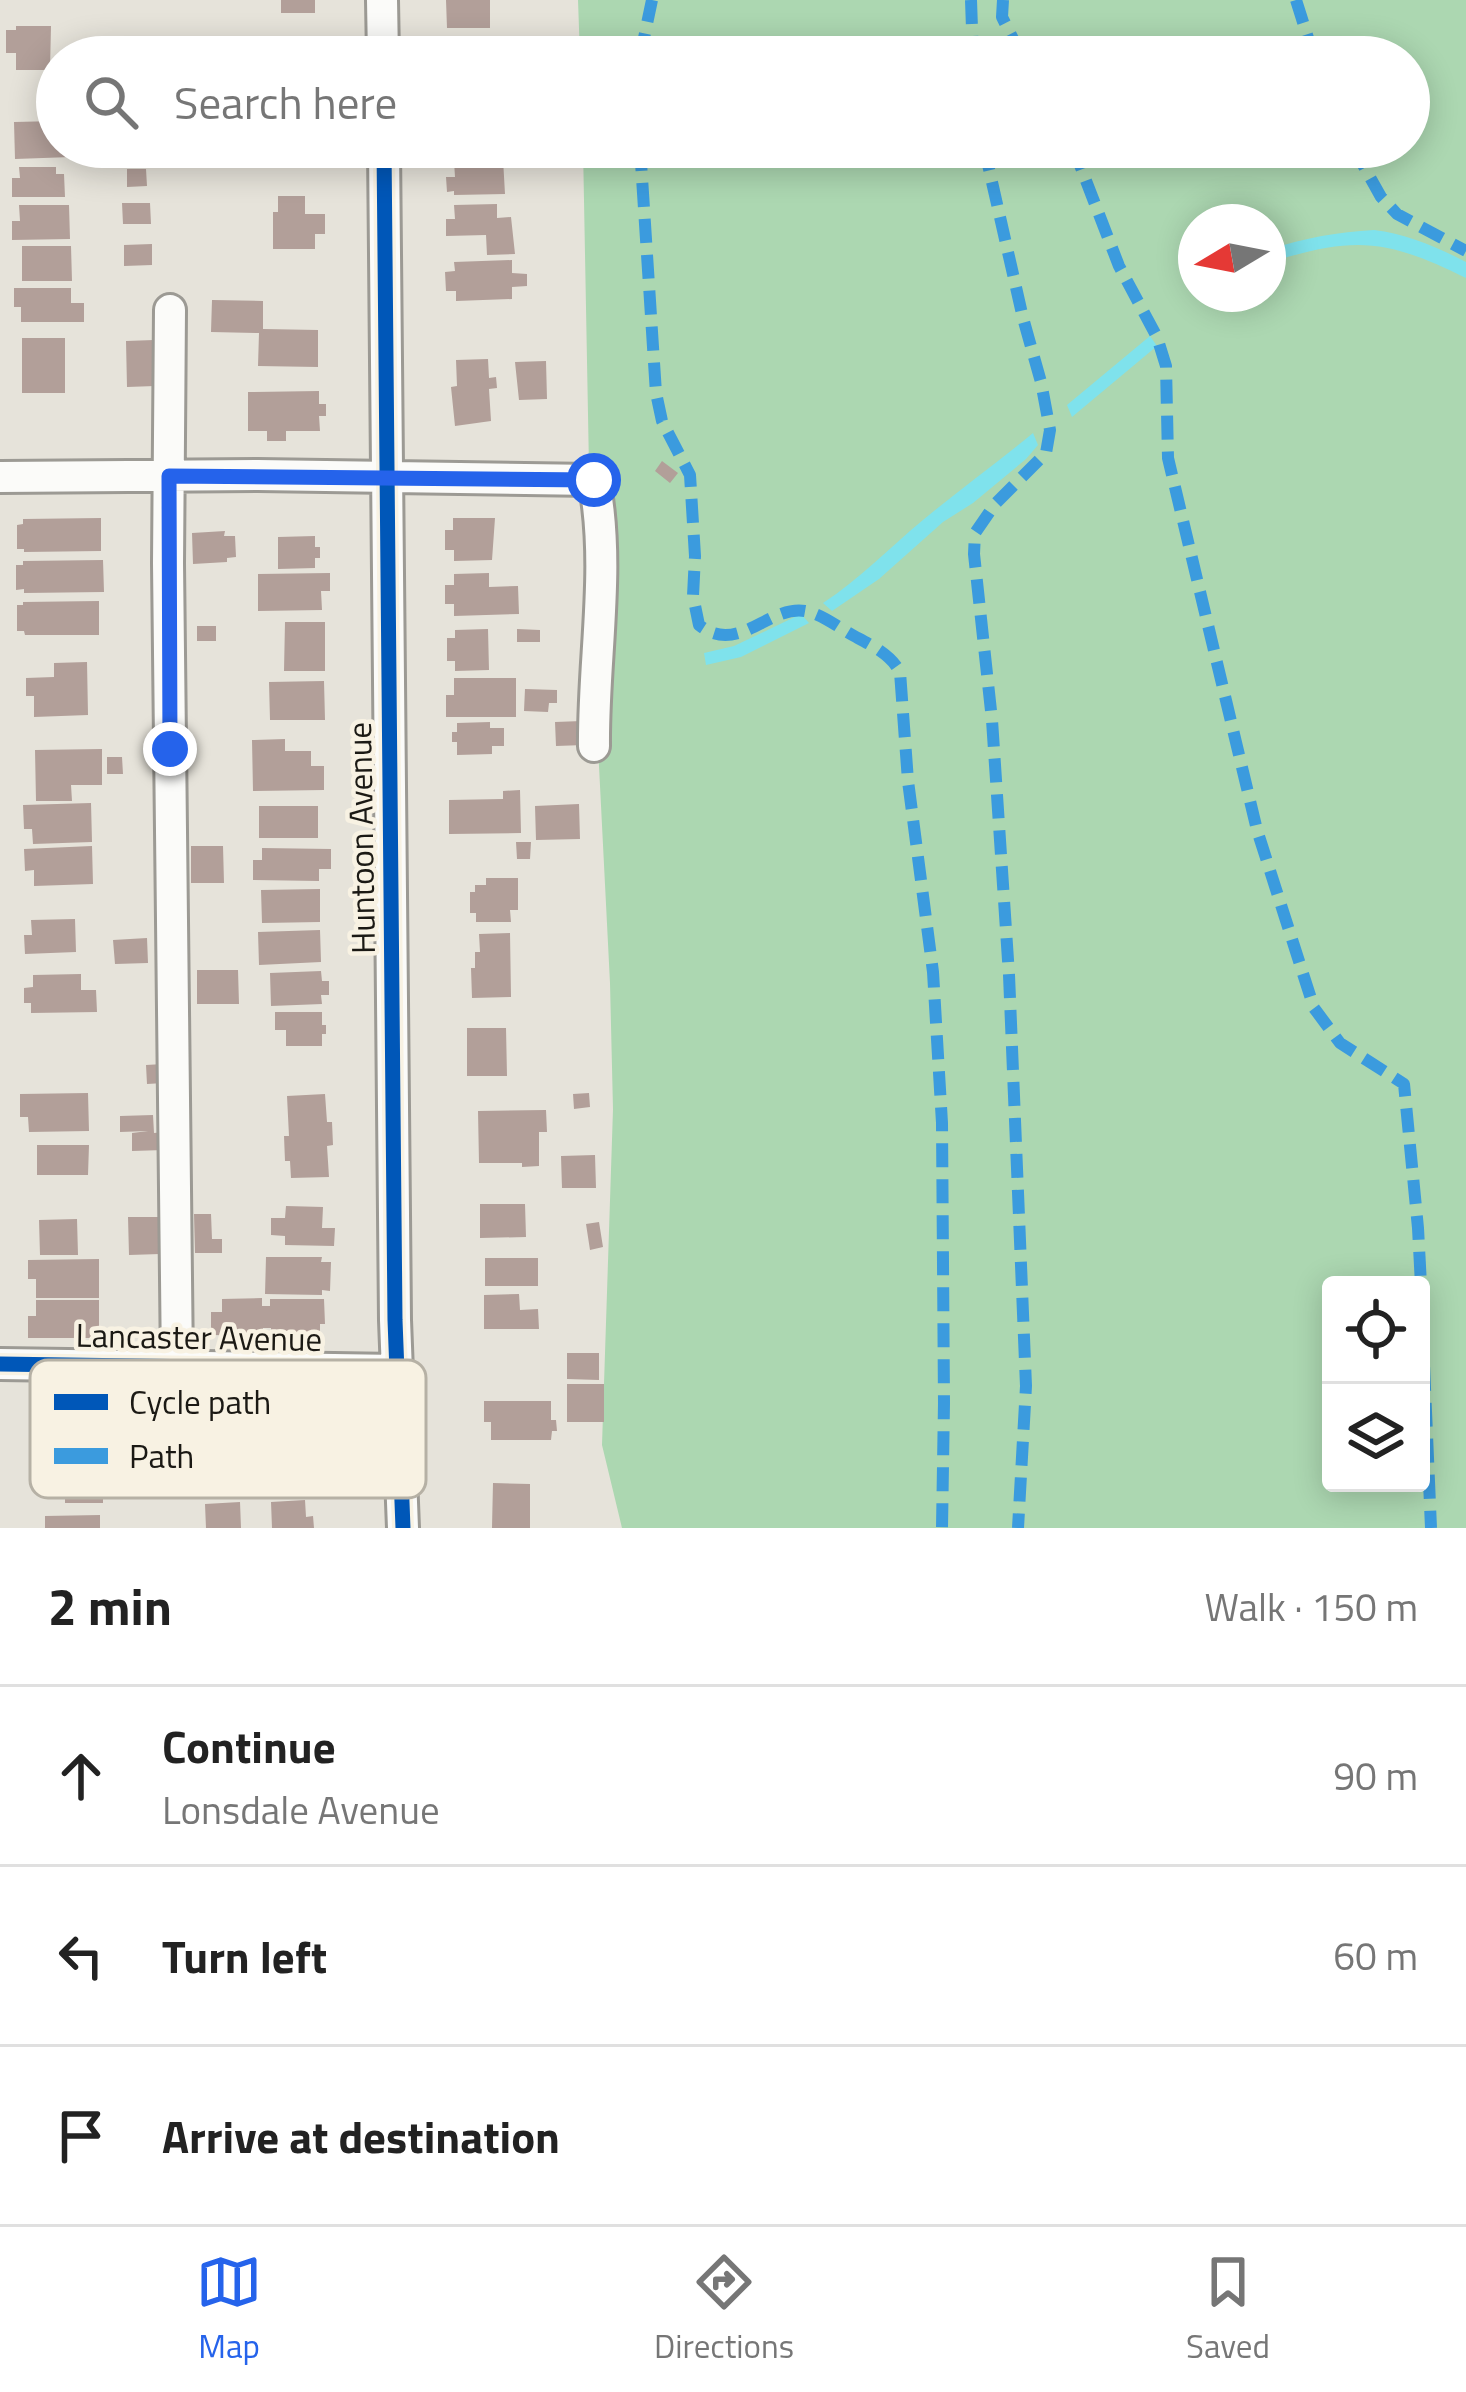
<!DOCTYPE html>
<html lang="en">
<head>
<meta charset="utf-8">
<style>
  :root { --surface:#fff; --page:#f6f6f6; --text:#222; --muted:#767676; --line:#e0e0e0; --accent:#2563eb }
  body { margin:0; font-family:"Titillium Web",sans-serif; background:var(--page); color:var(--text) }
  .controls { position:absolute; right:36px; bottom:36px; display:grid; overflow:hidden; border-radius:12px; box-shadow:0 6px 30px #0003 }
  .controls button { width:108px; height:108px; display:grid; place-items:center; padding:0; border:0; border-bottom:3px solid var(--line); background:var(--surface); color:var(--text); font:60px sans-serif }
  .compass { position:absolute; left:1178px; top:204px; width:108px; height:108px; border-radius:50%; background:var(--surface); box-shadow:0 6px 30px #0003; rotate:260deg }
  .stop { position:absolute; width:36px; height:36px; margin:-27px; border:9px solid #2563eb; border-radius:50%; background:#fff }
  .stop.end { background:#2563eb; border-color:#fff; box-shadow:0 3px 12px #0008 }
  .list { margin:0; padding:0; list-style:none }
  h2 { display:flex; justify-content:space-between; align-items:center; height:156px; margin:0; padding:0 48px; font-size:51px }
  h2 small { font-size:39px; font-weight:400; color:var(--muted) }
  .list li { display:grid; grid-template-columns:78px 1fr auto; gap:36px; align-items:center; box-sizing:border-box; height:180px; padding:0 48px; border-top:3px solid var(--line) }
  .list b { display:block; font-size:45px; white-space:nowrap }
  .list p { margin:0; font-size:39px; white-space:nowrap; color:var(--muted) }
  .list em { font-size:39px; font-style:normal; color:var(--muted) }
  .icon { flex:none; width:66px; height:66px; fill:none; stroke:currentColor; stroke-width:2; stroke-linecap:round; stroke-linejoin:round }
  .map { position:relative; flex:none; width:1466px; height:1528px; overflow:hidden }
  .search { position:absolute; background:var(--surface); box-shadow:0 6px 30px #0003; left:36px; right:36px; top:36px; height:132px; display:flex; align-items:center; gap:30px; box-sizing:border-box; padding:0 42px; border-radius:66px; color:var(--muted); font-size:45px }
  .sheet { height:696px; background:var(--surface) }
  nav { display:flex; justify-content:space-around; align-items:center; box-sizing:border-box; height:168px; border-top:3px solid var(--line); background:var(--surface); font-size:33px; color:var(--muted) }
  nav a { display:grid; justify-items:center; gap:6px }
  nav .on { color:var(--accent) }
  .map>svg:first-child { display:block }
  .green { fill:#acd7b1; fill-rule:evenodd }
  .water { fill:#7fe2ec }
  .building { fill:#b29f99 }
  .lines { fill:none; stroke-linecap:round; stroke-linejoin:round }
  .minor-casing { stroke:#9c9a94; stroke-width:36 }
  .minor { stroke:#fbfbf9; stroke-width:30 }
  .quiet { stroke:#3b9bde; stroke-width:12; stroke-dasharray:24 12; stroke-linecap:butt }
  .cycleway-casing { stroke:#f8f2e3; stroke-width:22 }
  .cycleway { stroke:#0057b8; stroke-width:15 }
  .route { stroke:#2563eb; stroke-width:15 }
  .labels { text-anchor:middle; stroke-width:9; stroke-linejoin:round; paint-order:stroke }
  .street-label { font-size:33px; fill:#1b1914; stroke:#f8f2e3 }
  .key { fill:#f8f2e3; stroke:#b6b1a5; stroke-width:3 }
  .key-label { font-size:33px; fill:#1b1914 }
</style>
</head>
<body>
<div class="map">
<svg width="1466" height="1528" viewBox="0 0 1466 1528">
  <rect width="100%" height="100%" fill="#e6e3da"/>
  <path class="green" d="M 578,0 L 1466,0 L 1466,1528 L 622,1528 L 602,1445 L 613,1109 L 610,983 L 592,628 L 583,147 L 1409,147 L 1409,57 L 580,57 ZM 1196,222 L 1268,222 L 1268,294 L 1196,294 ZM 1331,1285 L 1421,1285 L 1421,1483 L 1331,1483 Z"/>
  <path class="water" d="M 1374,230 C 1407,234 1437,247 1466,262 L 1466,278 C 1385,238 1354,236 1268,263 L 1268,250 C 1303,238 1338,232 1374,230 Z
    M 1150,336 L 1157,346 L 1072,417 L 1067,405 Z
    M 1033,433 L 1038,445 L 1026,459 L 973,503 L 943,522 L 879,579 L 832,611 L 823,603 C 860,579 889,548 923,520 C 959,490 997,463 1033,433 Z
    M 801,614 L 809,623 L 741,657 L 706,665 L 704,653 L 734,646 Z"/>
  <path class="building" d="M 281,0 L 315,0 L 315,13 L 281,13 Z
    M 446,0 L 490,0 L 490,28 L 447,28 Z
    M 16,26 L 51,26 L 50,70 L 16,70 L 16,53 L 6,53 L 6,30 L 16,30 Z
    M 528,37 L 528,57 L 452,57 L 452,48 L 449,48 L 449,39 Z
    M 279,48 L 312,48 L 312,57 L 279,57 Z
    M 57,121 L 57,147 L 71,147 L 71,157 L 15,159 L 14,122 Z
    M 280,147 L 314,147 L 314,154 L 280,154 Z
    M 499,147 L 554,147 L 554,157 L 499,157 Z
    M 503,159 L 505,194 L 454,195 L 454,191 L 447,192 L 446,177 L 455,177 L 454,161 Z
    M 19,167 L 56,167 L 56,174 L 64,174 L 65,197 L 12,197 L 12,178 L 20,178 Z
    M 127,169 L 146,169 L 147,186 L 127,187 Z
    M 278,196 L 305,196 L 305,214 L 325,214 L 325,234 L 315,234 L 315,249 L 273,249 L 273,212 L 278,212 Z
    M 122,203 L 150,203 L 151,224 L 123,224 Z
    M 497,204 L 497,218 L 511,217 L 515,254 L 487,255 L 486,235 L 446,236 L 446,219 L 455,219 L 454,205 Z
    M 19,205 L 69,205 L 70,239 L 12,240 L 12,221 L 20,221 Z
    M 152,244 L 152,265 L 124,266 L 124,245 Z
    M 22,246 L 71,246 L 72,281 L 22,281 Z
    M 512,260 L 512,273 L 527,274 L 527,286 L 512,287 L 512,299 L 456,301 L 456,291 L 446,291 L 445,272 L 455,271 L 454,262 Z
    M 14,288 L 71,288 L 71,303 L 84,303 L 84,322 L 21,322 L 21,307 L 14,307 Z
    M 212,300 L 263,301 L 263,329 L 318,330 L 318,367 L 258,366 L 259,333 L 211,332 Z
    M 22,338 L 65,338 L 65,393 L 22,393 Z
    M 154,340 L 155,386 L 127,387 L 126,341 Z
    M 488,359 L 489,378 L 496,377 L 497,388 L 489,389 L 491,421 L 455,426 L 451,387 L 457,386 L 456,360 Z
    M 546,361 L 547,399 L 519,400 L 515,362 Z
    M 319,391 L 319,404 L 326,404 L 326,416 L 319,416 L 320,431 L 286,431 L 286,441 L 267,441 L 267,431 L 248,431 L 248,392 Z
    M 662,461 L 678,473 L 670,483 L 655,471 Z
    M 101,518 L 101,551 L 24,552 L 24,549 L 17,549 L 17,525 L 23,524 L 23,519 Z
    M 453,518 L 495,518 L 492,560 L 454,561 L 454,550 L 445,550 L 445,530 L 453,530 Z
    M 225,531 L 224,536 L 235,536 L 236,557 L 227,558 L 227,562 L 193,564 L 192,533 Z
    M 315,536 L 315,547 L 320,547 L 320,558 L 315,558 L 315,568 L 278,569 L 278,537 Z
    M 103,560 L 104,592 L 24,593 L 24,589 L 16,590 L 16,565 L 23,565 L 23,561 Z
    M 330,573 L 330,591 L 321,591 L 322,610 L 258,611 L 258,574 Z
    M 489,573 L 489,587 L 518,586 L 519,614 L 454,616 L 454,604 L 445,604 L 445,585 L 454,585 L 454,574 Z
    M 99,601 L 99,635 L 25,635 L 24,631 L 17,631 L 17,605 L 23,605 L 23,602 Z
    M 285,622 L 325,622 L 325,671 L 284,671 Z
    M 197,626 L 216,626 L 216,641 L 197,641 Z
    M 488,629 L 489,670 L 455,671 L 455,661 L 447,661 L 447,638 L 455,638 L 455,630 Z
    M 517,629 L 540,630 L 540,642 L 517,642 Z
    M 87,662 L 88,715 L 34,717 L 34,696 L 26,696 L 26,678 L 54,677 L 54,663 Z
    M 454,678 L 516,678 L 516,717 L 446,717 L 446,695 L 454,695 Z
    M 324,681 L 325,720 L 270,720 L 269,682 Z
    M 525,689 L 557,690 L 557,703 L 549,703 L 548,712 L 524,711 Z
    M 582,721 L 584,745 L 556,746 L 555,722 Z
    M 490,722 L 490,728 L 504,728 L 504,746 L 492,746 L 492,754 L 457,755 L 457,742 L 452,742 L 452,732 L 457,732 L 457,723 Z
    M 285,739 L 285,751 L 311,751 L 311,766 L 324,766 L 324,790 L 253,791 L 252,740 Z
    M 102,749 L 102,785 L 71,785 L 72,801 L 36,801 L 35,750 Z
    M 107,757 L 122,757 L 123,774 L 107,774 Z
    M 520,790 L 521,833 L 449,834 L 449,800 L 503,799 L 503,791 Z
    M 91,803 L 92,842 L 33,844 L 32,829 L 24,829 L 23,805 Z
    M 579,804 L 580,839 L 536,840 L 535,806 Z
    M 259,806 L 318,806 L 318,838 L 259,838 Z
    M 516,842 L 531,842 L 530,859 L 517,859 Z
    M 92,846 L 93,884 L 34,886 L 34,870 L 25,871 L 24,849 Z
    M 191,846 L 223,846 L 224,883 L 191,883 Z
    M 262,848 L 331,849 L 331,869 L 319,869 L 319,881 L 253,880 L 253,860 L 262,860 Z
    M 486,878 L 518,878 L 518,910 L 510,910 L 511,922 L 476,922 L 476,913 L 470,913 L 470,892 L 475,892 L 475,885 L 486,885 Z
    M 320,889 L 320,922 L 262,923 L 261,890 Z
    M 75,919 L 76,952 L 25,954 L 24,935 L 32,935 L 31,920 Z
    M 320,930 L 321,962 L 259,965 L 258,932 Z
    M 510,933 L 511,997 L 472,998 L 471,968 L 475,968 L 475,952 L 480,952 L 479,934 Z
    M 147,938 L 148,963 L 115,964 L 113,940 Z
    M 197,970 L 238,970 L 239,1004 L 197,1004 Z
    M 321,971 L 322,981 L 329,981 L 329,995 L 321,995 L 322,1004 L 271,1006 L 270,973 Z
    M 81,974 L 81,990 L 96,990 L 97,1012 L 31,1013 L 31,1003 L 24,1003 L 24,988 L 33,987 L 33,975 Z
    M 275,1012 L 322,1012 L 322,1025 L 326,1025 L 326,1034 L 322,1034 L 322,1046 L 286,1046 L 286,1030 L 275,1030 Z
    M 467,1028 L 506,1028 L 507,1076 L 467,1076 Z
    M 163,1064 L 164,1083 L 147,1084 L 146,1065 Z
    M 88,1093 L 89,1131 L 29,1132 L 28,1117 L 20,1117 L 20,1094 Z
    M 589,1093 L 590,1107 L 574,1109 L 573,1094 Z
    M 325,1094 L 327,1122 L 332,1122 L 333,1145 L 327,1146 L 329,1177 L 291,1178 L 290,1161 L 285,1161 L 284,1136 L 289,1136 L 287,1096 Z
    M 546,1110 L 547,1132 L 539,1132 L 539,1166 L 522,1167 L 522,1163 L 479,1163 L 478,1111 Z
    M 153,1115 L 154,1133 L 164,1132 L 164,1150 L 132,1151 L 132,1133 L 148,1131 L 120,1132 L 120,1116 Z
    M 37,1145 L 89,1145 L 88,1175 L 37,1175 Z
    M 595,1155 L 596,1188 L 562,1188 L 561,1156 Z
    M 480,1204 L 525,1204 L 526,1237 L 480,1238 Z
    M 286,1206 L 323,1207 L 322,1228 L 335,1228 L 334,1246 L 285,1245 L 285,1236 L 271,1235 L 271,1218 L 285,1218 Z
    M 194,1214 L 211,1214 L 212,1239 L 222,1239 L 222,1253 L 195,1253 Z
    M 128,1217 L 159,1217 L 160,1254 L 129,1255 Z
    M 77,1219 L 78,1255 L 40,1255 L 39,1220 Z
    M 599,1222 L 603,1247 L 590,1250 L 586,1224 Z
    M 266,1257 L 322,1257 L 321,1262 L 331,1262 L 330,1291 L 322,1290 L 322,1295 L 265,1294 Z
    M 485,1258 L 538,1258 L 538,1286 L 485,1286 Z
    M 99,1259 L 99,1298 L 36,1298 L 36,1279 L 28,1279 L 28,1260 Z
    M 519,1294 L 520,1310 L 538,1309 L 539,1329 L 484,1329 L 484,1295 Z
    M 262,1298 L 262,1306 L 270,1306 L 270,1299 L 324,1299 L 325,1324 L 320,1324 L 320,1337 L 271,1337 L 271,1328 L 263,1328 L 263,1336 L 211,1335 L 211,1312 L 222,1312 L 222,1299 Z
    M 36,1300 L 99,1300 L 99,1338 L 28,1338 L 28,1316 L 36,1316 Z
    M 567,1353 L 599,1353 L 599,1380 L 567,1379 Z
    M 567,1384 L 604,1384 L 604,1422 L 567,1422 Z
    M 484,1401 L 551,1401 L 551,1420 L 556,1420 L 557,1431 L 552,1431 L 551,1440 L 491,1440 L 491,1422 L 484,1422 Z
    M 65,1456 L 103,1456 L 103,1503 L 65,1503 Z
    M 493,1483 L 530,1484 L 530,1528 L 492,1528 Z
    M 305,1500 L 306,1517 L 313,1516 L 314,1528 L 272,1528 L 271,1502 Z
    M 240,1502 L 241,1528 L 206,1528 L 205,1504 Z
    M 100,1515 L 100,1528 L 45,1528 L 45,1516 Z"/>
  <g class="lines">
    <defs>
      <path id="minor" d="M 382,0 L 383,57
        M 384,147 L 395,1320 L 403,1528
        M 170,310 L 168,563 L 177,1367
        M 0,477 L 258,475 L 594,480 C 611,568 593,658 594,746
        M 0,1364 L 397,1370"/>
    </defs>
    <use href="#minor" class="minor-casing"/>
    <use href="#minor" class="minor"/>
    <path class="quiet" d="M 971,0 L 973,57
      M 1003,0 L 1002,17 L 1022,57
      M 1296,0 L 1314,57
      M 640,57 L 652,0
      M 640,147 L 656,393 L 662,421 L 690,475 L 695,556 L 693,596 L 699,625 C 738,656 768,605 805,611 C 823,614 840,629 856,637 C 873,646 891,655 900,672 L 908,781 L 933,972 L 942,1123 L 944,1403 L 942,1528
      M 984,147 L 1023,318 L 1041,382 L 1050,430 L 1046,453 L 995,504 L 975,533 L 974,554 L 992,720 L 1009,975 L 1026,1386 L 1018,1528
      M 1073,147 L 1119,266 L 1157,337 L 1166,366 L 1168,458 L 1257,830 L 1314,1008 L 1340,1043 L 1404,1084 L 1418,1228 L 1421,1285
      M 1353,147 L 1381,197 L 1397,214 L 1466,251
      M 1421,1295 L 1431,1528"/>
    <defs>
      <path id="cycleway" d="M 384,147 L 395,1320 L 403,1528
        M 0,1364 L 397,1370"/>
    </defs>
    <use href="#cycleway" class="cycleway-casing"/>
    <use href="#cycleway" class="cycleway"/>
  </g>
  <g class="lines">
    <path class="route" d="M 170,749 L 169,476 L 594,480"/>
  </g>
  <g class="labels">
    <g class="street-label">
      <text transform="translate(361 838) rotate(-91)" y="12">Huntoon Avenue</text>
      <text transform="translate(199 1337) rotate(1)" y="12">Lancaster Avenue</text>
    </g>
  </g>
  <rect x="30" y="1360" width="396" height="138" rx="18" class="key"/>
  <rect x="54" y="1394" width="54" height="16" fill="#0057b8"/>
  <rect x="54" y="1448" width="54" height="16" fill="#3b9bde"/>
  <g class="key-label">
    <text x="129" y="1414">Cycle path</text>
    <text x="129" y="1468">Path</text>
  </g>
</svg>
<div class="controls">
<button><svg class="icon" aria-label="locate" viewBox="0 0 24 24"><circle cx="12" cy="12" r="6"/><path d="M12 2v4M12 18v4M2 12h4M18 12h4"/></svg></button>
<button><svg class="icon" aria-label="layers" viewBox="0 0 24 24"><path d="M12 4l9 5-9 5-9-5zM3 14l9 5 9-5"/></svg></button>
</div>
<svg class="compass" viewBox="-18 -18 36 36"><path d="M0-13l5 13h-10z" fill="#e53935"/><path d="M0 13l5-13h-10z" fill="#767676"/></svg>
<div class="stop" style="left:594px;top:480px"></div>
<div class="stop end" style="left:170px;top:749px"></div>
<div class="search"><svg class="icon" aria-label="search" viewBox="0 0 24 24"><circle cx="10" cy="10" r="6"/><path d="M15 15l6 6"/></svg>Search here</div>
</div>
<section class="sheet">
<h2>2 min<small>Walk · 150 m</small></h2>
<ul class="list">
<li><svg class="icon" aria-label="ahead" viewBox="0 0 24 24"><path d="M12 20V5M6 11l6-6 6 6"/></svg><div><b>Continue</b><p>Lonsdale Avenue</p></div><em>90 m</em></li>
<li><svg class="icon" aria-label="left" viewBox="0 0 24 24"><path d="M17 20v-9H6M10 6l-5 5 5 5"/></svg><div><b>Turn left</b></div><em>60 m</em></li>
<li><svg class="icon" aria-label="arrive" viewBox="0 0 24 24"><path d="M6 21V4h12l-3 4 3 4H6"/></svg><div><b>Arrive at destination</b></div></li>
</ul>
</section>
<nav>
<a class="on"><svg class="icon" aria-label="map" viewBox="0 0 24 24"><path d="M3 6l6-2 6 2 6-2v14l-6 2-6-2-6 2zM9 4v14M15 6v14"/></svg>Map</a>
<a><svg class="icon" aria-label="directions" viewBox="0 0 24 24"><path d="M12 3l9 9-9 9-9-9zM9 14v-3h6M13 9l2 2-2 2"/></svg>Directions</a>
<a><svg class="icon" aria-label="saved" viewBox="0 0 24 24"><path d="M7 4h10v16l-5-4-5 4z"/></svg>Saved</a>
</nav>
</body>
</html>
